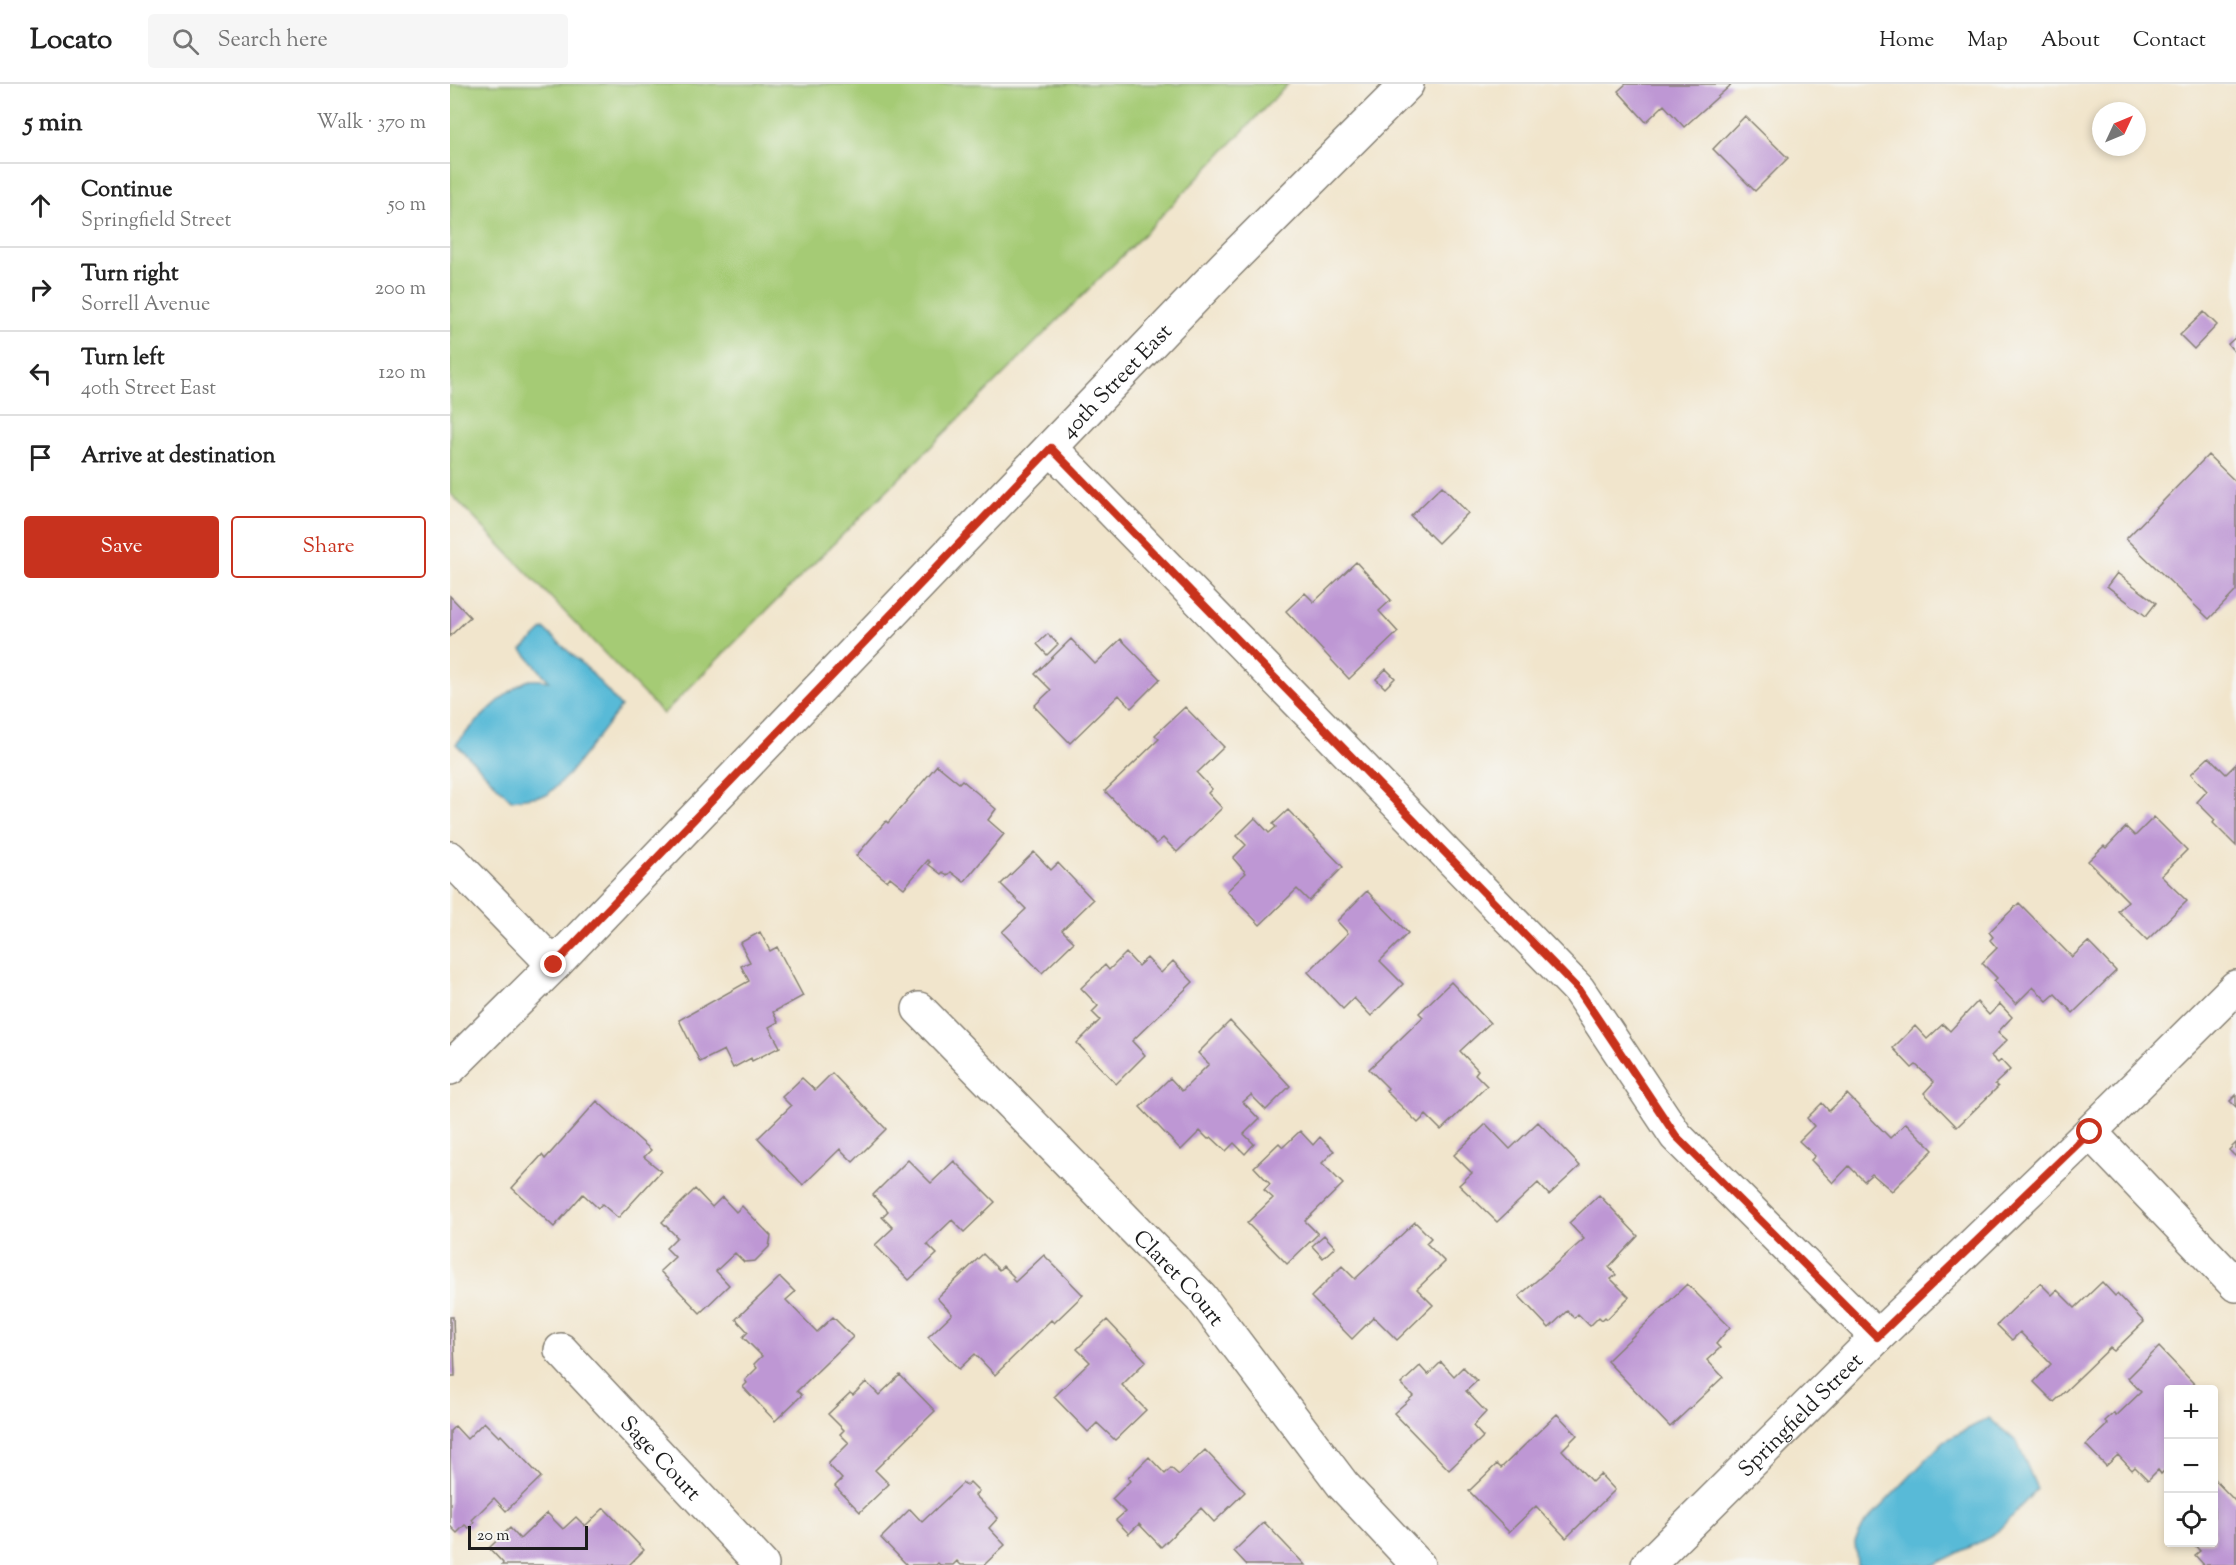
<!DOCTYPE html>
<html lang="en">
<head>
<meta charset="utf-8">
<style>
  :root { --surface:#fff; --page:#f6f6f6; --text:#222; --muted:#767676; --line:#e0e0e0; --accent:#c8321e }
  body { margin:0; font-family:"Sorts Mill Goudy",serif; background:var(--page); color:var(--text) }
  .controls { position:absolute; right:18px; bottom:18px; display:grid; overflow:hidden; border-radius:6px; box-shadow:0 3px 9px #0003 }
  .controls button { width:54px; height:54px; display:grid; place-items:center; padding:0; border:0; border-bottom:2px solid var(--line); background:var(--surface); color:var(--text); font:30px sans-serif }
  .compass { position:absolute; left:1642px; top:18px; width:54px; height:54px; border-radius:50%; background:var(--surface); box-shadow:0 3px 9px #0003; rotate:46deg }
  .scale { position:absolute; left:18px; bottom:15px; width:120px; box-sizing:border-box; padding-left:6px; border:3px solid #1c1c1c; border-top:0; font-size:16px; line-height:21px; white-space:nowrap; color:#1c1c1c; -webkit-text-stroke:4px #f6f6f2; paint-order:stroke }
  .stop { position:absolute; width:18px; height:18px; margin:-14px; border:4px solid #c8321e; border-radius:50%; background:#fff }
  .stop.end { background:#c8321e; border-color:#fff; box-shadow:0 2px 6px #0008 }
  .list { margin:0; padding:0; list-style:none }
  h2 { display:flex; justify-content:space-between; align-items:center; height:78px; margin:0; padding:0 24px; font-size:26px }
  h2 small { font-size:20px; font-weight:400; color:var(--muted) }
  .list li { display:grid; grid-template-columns:39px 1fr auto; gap:18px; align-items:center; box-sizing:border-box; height:84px; padding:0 24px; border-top:2px solid var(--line) }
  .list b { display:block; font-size:22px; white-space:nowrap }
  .list p { margin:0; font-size:20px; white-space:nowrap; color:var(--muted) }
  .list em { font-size:20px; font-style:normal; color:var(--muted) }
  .actions { display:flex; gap:12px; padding:18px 24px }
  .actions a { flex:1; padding:14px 0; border:2px solid var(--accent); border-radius:6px; text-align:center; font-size:21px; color:var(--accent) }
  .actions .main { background:var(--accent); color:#fff }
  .icon { flex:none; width:33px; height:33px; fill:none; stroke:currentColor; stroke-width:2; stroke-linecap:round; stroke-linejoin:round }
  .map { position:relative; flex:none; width:1786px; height:1481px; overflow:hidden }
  header { display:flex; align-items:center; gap:36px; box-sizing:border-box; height:84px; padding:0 30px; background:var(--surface); border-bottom:2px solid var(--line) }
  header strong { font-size:28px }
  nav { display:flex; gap:33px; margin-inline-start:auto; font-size:21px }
  .search { width:420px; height:54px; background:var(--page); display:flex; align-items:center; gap:15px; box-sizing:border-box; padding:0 21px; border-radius:6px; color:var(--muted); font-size:22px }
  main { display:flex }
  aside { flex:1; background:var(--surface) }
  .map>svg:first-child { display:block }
  .green { fill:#a5cb75; stroke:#607448; stroke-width:1.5 }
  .water { fill:#58bad7; stroke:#3a6b7a; stroke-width:1.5 }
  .building { fill:#be97d4 }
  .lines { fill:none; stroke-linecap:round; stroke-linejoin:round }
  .minor-casing { stroke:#868074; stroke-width:36 }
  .secondary-casing { stroke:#868074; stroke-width:36 }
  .minor { stroke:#fff; stroke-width:33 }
  .secondary { stroke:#fff; stroke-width:33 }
  .route { stroke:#c8321e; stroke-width:8 }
  .labels { text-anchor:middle; stroke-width:6; stroke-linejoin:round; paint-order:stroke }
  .street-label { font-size:22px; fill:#1c1c1c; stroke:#f6f6f2 }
</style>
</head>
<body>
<header>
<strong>Locato</strong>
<div class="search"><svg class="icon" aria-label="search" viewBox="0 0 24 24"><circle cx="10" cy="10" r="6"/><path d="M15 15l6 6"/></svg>Search here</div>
<nav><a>Home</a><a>Map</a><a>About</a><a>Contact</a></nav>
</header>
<main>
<aside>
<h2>5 min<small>Walk · 370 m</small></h2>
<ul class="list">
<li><svg class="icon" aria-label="ahead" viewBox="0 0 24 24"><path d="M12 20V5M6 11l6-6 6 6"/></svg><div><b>Continue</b><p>Springfield Street</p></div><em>50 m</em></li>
<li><svg class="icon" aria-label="right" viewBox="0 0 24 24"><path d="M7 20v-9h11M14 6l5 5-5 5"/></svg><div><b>Turn right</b><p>Sorrell Avenue</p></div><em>200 m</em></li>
<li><svg class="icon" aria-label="left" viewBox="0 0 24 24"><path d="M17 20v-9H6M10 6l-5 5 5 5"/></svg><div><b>Turn left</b><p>40th Street East</p></div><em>120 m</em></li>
<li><svg class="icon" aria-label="arrive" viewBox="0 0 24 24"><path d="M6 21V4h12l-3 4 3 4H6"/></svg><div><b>Arrive at destination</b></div></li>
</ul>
<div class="actions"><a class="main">Save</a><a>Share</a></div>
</aside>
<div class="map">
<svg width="1786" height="1481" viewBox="0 0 1786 1481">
  <rect width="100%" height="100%" fill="#f6f6f2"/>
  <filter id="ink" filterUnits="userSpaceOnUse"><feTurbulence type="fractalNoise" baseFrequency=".0167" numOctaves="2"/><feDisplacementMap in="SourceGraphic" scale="12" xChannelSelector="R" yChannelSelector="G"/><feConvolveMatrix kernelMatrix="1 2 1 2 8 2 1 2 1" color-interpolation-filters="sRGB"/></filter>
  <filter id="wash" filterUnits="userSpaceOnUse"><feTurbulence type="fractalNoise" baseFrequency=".008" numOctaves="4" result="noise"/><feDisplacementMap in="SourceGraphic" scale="24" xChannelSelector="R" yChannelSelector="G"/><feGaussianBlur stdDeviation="1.35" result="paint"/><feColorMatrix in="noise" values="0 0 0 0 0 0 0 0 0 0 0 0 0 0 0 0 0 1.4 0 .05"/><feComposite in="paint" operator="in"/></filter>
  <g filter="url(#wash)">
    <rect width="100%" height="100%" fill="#f1e5cc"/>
    <path class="green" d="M 0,0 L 838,0 L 696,148 L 213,630 L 0,409 Z"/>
    <path class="water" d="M 94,545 L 140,587 L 171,623 L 119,690 L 97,711 L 61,716 L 6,660 C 19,645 62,600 80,596 C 86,595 93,596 99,597 L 72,566 Z
      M 1539,1334 L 1567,1358 L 1587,1405 L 1544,1451 L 1484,1481 L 1407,1481 L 1405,1458 L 1414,1440 L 1494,1357 Z"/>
    <g id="blocks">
      <path class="building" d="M 1176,0 L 1282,0 L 1234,43 L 1214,21 L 1196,38 L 1168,7 Z
        M 1295,32 L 1338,74 L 1305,107 L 1263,65 Z
        M 1754,228 L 1767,241 L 1744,265 L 1730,251 Z
        M 1786,253 L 1786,270 L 1778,260 Z
        M 1758,371 L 1786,398 L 1786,507 L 1759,535 L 1676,455 Z
        M 992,402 L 1018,429 L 988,459 L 961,432 Z
        M 906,478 L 941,516 L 929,527 L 948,548 L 899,595 L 836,527 L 855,509 L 864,518 Z
        M 1667,489 L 1706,519 L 1696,532 L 1657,502 Z
        M 0,512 L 20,533 L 0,552 Z
        M 598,550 L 608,560 L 597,571 L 587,560 Z
        M 621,555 L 645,580 L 671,555 L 710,595 L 681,624 L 669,611 L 620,659 L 584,622 L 601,606 L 585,590 Z
        M 936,585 L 945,594 L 935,604 L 926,595 Z
        M 735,623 L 774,663 L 747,689 L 762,705 L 758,709 L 772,724 L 727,768 L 713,754 L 706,760 L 655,707 L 709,655 L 705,651 Z
        M 1759,673 L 1776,690 L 1786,680 L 1786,762 L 1763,739 L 1765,736 L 1747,718 L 1757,707 L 1741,690 Z
        M 487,681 L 509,699 L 512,696 L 546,725 L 538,736 L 554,750 L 514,798 L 501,788 L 497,792 L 493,788 L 491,790 L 478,780 L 480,778 L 478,776 L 454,804 L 440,793 L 437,797 L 406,772 L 436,737 L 438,739 Z
        M 838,726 L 893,783 L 859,817 L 847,805 L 810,841 L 777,807 L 796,789 L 783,774 L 796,761 L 787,752 L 805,734 L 819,749 L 826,743 L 823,740 Z
        M 1704,733 L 1737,766 L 1711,792 L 1737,817 L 1697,856 L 1668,827 L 1678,817 L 1638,777 L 1654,762 L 1656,764 L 1676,743 L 1685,752 Z
        M 584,768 L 601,786 L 608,779 L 643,816 L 612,846 L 624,858 L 592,889 L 552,848 L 576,825 L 551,800 Z
        M 917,807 L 958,849 L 930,877 L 953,900 L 921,932 L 904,914 L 893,925 L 858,888 L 898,849 L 887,837 Z
        M 1569,819 L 1622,873 L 1638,858 L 1666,887 L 1623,929 L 1605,910 L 1597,917 L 1583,903 L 1566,920 L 1544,897 L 1547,894 L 1532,879 L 1547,864 L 1540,856 L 1543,853 L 1539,848 Z
        M 310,848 L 320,867 L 327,863 L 353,912 L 323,928 L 328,938 L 319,943 L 330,963 L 302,977 L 301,974 L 283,984 L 274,966 L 250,978 L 229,936 L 299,897 L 291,882 L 300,878 L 290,859 Z
        M 676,869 L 688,882 L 697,874 L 711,889 L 723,877 L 743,898 L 682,957 L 695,971 L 666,1000 L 627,959 L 650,936 L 642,928 L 648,922 L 631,904 L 655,881 L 659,886 Z
        M 1001,898 L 1040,939 L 1010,967 L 1028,986 L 1025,990 L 1037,1002 L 991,1046 L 976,1031 L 968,1039 L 936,1007 L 938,1004 L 919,985 L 973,933 L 969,929 Z
        M 1527,918 L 1539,931 L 1550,920 L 1562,933 L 1548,948 L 1557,956 L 1541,972 L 1548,979 L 1551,976 L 1560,986 L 1545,1000 L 1548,1003 L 1507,1043 L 1474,1009 L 1484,998 L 1466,981 L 1462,984 L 1443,964 L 1465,942 L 1477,955 L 1493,940 L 1500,947 Z
        M 780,937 L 840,1002 L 816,1026 L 801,1011 L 793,1018 L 809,1035 L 794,1050 L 804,1060 L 795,1070 L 784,1059 L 776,1067 L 761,1053 L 758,1055 L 750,1047 L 731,1066 L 690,1023 L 720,994 L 732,1007 L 759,980 L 748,969 Z
        M 382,989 L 436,1045 L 403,1078 L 390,1065 L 353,1101 L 308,1054 L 341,1022 L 332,1013 L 352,994 L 365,1006 Z
        M 1397,1010 L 1440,1054 L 1456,1039 L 1483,1066 L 1442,1107 L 1422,1090 L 1414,1097 L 1399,1082 L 1383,1099 L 1361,1076 L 1365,1072 L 1349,1057 L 1364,1042 L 1357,1034 L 1372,1019 L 1379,1027 Z
        M 1786,1011 L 1786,1023 L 1780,1017 Z
        M 147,1017 L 201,1066 L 194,1073 L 211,1087 L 168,1134 L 152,1120 L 148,1124 L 133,1110 L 104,1143 L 62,1104 L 92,1071 L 95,1075 Z
        M 1088,1038 L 1130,1082 L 1099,1111 L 1088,1099 L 1047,1138 L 1009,1101 L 1022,1089 L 1004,1071 L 1036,1040 L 1060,1065 Z
        M 850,1047 L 863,1061 L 870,1053 L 884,1067 L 872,1079 L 893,1100 L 855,1137 L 868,1150 L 837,1180 L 797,1139 L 823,1114 L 814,1106 L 820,1100 L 804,1083 L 829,1059 L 833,1063 Z
        M 1786,1059 L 1786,1073 L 1779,1066 Z
        M 458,1076 L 481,1099 L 504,1077 L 545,1118 L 514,1148 L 502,1136 L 477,1160 L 487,1170 L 459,1196 L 425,1161 L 443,1144 L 432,1133 L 438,1127 L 423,1111 Z
        M 245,1105 L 262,1123 L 272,1113 L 286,1128 L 292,1122 L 321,1152 L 319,1163 L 305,1177 L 294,1178 L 285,1169 L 266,1187 L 279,1201 L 250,1229 L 210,1187 L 225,1173 L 216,1164 L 227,1153 L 212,1138 Z
        M 1149,1111 L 1188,1152 L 1159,1183 L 1166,1191 L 1161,1195 L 1179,1213 L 1157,1235 L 1155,1233 L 1152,1236 L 1149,1233 L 1140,1242 L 1128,1230 L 1124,1234 L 1117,1227 L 1099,1244 L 1069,1212 L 1134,1155 L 1119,1139 Z
        M 965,1138 L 981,1154 L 976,1159 L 995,1178 L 967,1205 L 983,1221 L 947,1256 L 924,1233 L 902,1255 L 861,1213 L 892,1182 L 905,1195 Z
        M 874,1151 L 885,1163 L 873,1174 L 862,1162 Z
        M 533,1170 L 549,1186 L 553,1182 L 564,1193 L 562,1195 L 565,1198 L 594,1171 L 633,1211 L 604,1239 L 601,1236 L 545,1291 L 525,1270 L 509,1285 L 478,1253 L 502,1230 L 487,1214 Z
        M 330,1193 L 345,1208 L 336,1216 L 367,1248 L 383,1233 L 403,1253 L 347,1307 L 352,1311 L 325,1337 L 293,1303 L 297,1299 L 295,1296 L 307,1284 L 304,1280 L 312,1272 L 293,1253 L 298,1248 L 286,1235 Z
        M 1652,1198 L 1665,1212 L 1667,1210 L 1694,1238 L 1664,1267 L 1660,1264 L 1604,1318 L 1584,1298 L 1601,1280 L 1570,1248 L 1562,1256 L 1547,1241 L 1590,1199 L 1602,1211 L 1607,1206 L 1625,1224 Z
        M 1237,1200 L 1280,1243 L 1266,1260 L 1270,1264 L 1257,1276 L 1273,1293 L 1220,1343 L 1157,1277 Z
        M 0,1233 L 3,1233 L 5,1292 L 0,1292 Z
        M 657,1236 L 696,1277 L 672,1301 L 696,1326 L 665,1356 L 647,1339 L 638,1348 L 604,1313 L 640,1278 L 627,1265 Z
        M 1709,1263 L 1750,1306 L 1718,1306 L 1718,1383 L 1711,1390 L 1708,1386 L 1698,1396 L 1685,1383 L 1682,1386 L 1668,1371 L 1656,1382 L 1636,1361 L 1658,1340 L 1655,1337 L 1664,1329 L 1666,1332 L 1691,1308 L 1678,1294 Z
        M 991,1278 L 1004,1292 L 1013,1283 L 1027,1297 L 1016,1307 L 1036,1328 L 1023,1342 L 1033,1353 L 999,1386 L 944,1329 L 963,1312 L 951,1300 L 970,1282 L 978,1291 Z
        M 450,1291 L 485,1327 L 425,1386 L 439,1400 L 410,1428 L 385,1402 L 392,1395 L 378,1380 L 399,1359 L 390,1350 L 394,1346 L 378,1330 L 400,1309 L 403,1311 L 416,1298 L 429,1311 Z
        M 1107,1330 L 1127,1351 L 1112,1366 L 1142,1398 L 1150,1390 L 1165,1406 L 1116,1454 L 1086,1422 L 1059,1448 L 1019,1407 L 1047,1380 L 1051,1384 Z
        M 34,1338 L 49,1353 L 51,1351 L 91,1393 L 56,1427 L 44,1414 L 22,1436 L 24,1439 L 19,1444 L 15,1441 L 7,1449 L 0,1442 L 0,1347 L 5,1342 L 17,1355 Z
        M 755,1366 L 795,1408 L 764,1438 L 751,1424 L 711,1463 L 689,1440 L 679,1450 L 666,1436 L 675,1428 L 662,1415 L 680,1397 L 678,1394 L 699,1373 L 715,1390 L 721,1384 L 729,1391 Z
        M 1764,1395 L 1785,1417 L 1786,1416 L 1786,1481 L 1754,1481 L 1745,1471 L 1750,1467 L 1742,1458 L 1764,1458 Z
        M 520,1398 L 529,1407 L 525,1411 L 548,1434 L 539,1444 L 555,1461 L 534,1481 L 511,1481 L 507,1477 L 503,1481 L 490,1481 L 488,1479 L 486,1481 L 457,1481 L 431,1454 L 460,1425 L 472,1438 L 513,1399 L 516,1402 Z
        M 154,1424 L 194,1466 L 179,1481 L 52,1481 L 53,1479 L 39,1464 L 60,1444 L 70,1455 L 97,1429 L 113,1445 L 126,1433 L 135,1442 Z
        M 814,1438 L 855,1481 L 797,1481 L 784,1467 Z"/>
    </g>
  </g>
  <g filter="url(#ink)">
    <use href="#blocks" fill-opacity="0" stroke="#868074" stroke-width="1.5"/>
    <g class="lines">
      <defs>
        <g id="minor">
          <path d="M 601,364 L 1128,905 L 1226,1052 L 1427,1253"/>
          <path d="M 0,774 L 104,881"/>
          <path id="s1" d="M 469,925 L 751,1213 L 893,1401 L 968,1481"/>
          <path d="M 1640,1048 L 1786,1201"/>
          <path id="s2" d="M 111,1266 L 312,1481"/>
          <path id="s3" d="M 1198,1481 L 1427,1253 L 1640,1048 L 1786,903"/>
        </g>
        <g id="secondary">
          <path id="s4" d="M 0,984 L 104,881 L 774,183 L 957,0"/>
        </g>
      </defs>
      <use href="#minor" class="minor-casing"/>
      <use href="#secondary" class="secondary-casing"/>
      <use href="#minor" class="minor"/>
      <use href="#secondary" class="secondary"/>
    </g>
  </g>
  <g class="lines" filter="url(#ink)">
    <path class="route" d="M 104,881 L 601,364 L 1128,905 L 1226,1052 L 1427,1253 L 1640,1048"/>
  </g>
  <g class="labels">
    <g class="street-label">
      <text dy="8" stroke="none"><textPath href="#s4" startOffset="957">40th Street East</textPath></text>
      <text dy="8" stroke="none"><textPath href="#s1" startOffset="374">Claret Court</textPath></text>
      <text dy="8" stroke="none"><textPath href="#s3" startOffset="214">Springfield Street</textPath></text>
      <text dy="8" stroke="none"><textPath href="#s2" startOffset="147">Sage Court</textPath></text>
    </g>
  </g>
</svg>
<div class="controls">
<button>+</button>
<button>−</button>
<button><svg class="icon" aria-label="locate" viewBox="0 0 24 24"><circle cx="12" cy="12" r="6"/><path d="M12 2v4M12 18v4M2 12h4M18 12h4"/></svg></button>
</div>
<svg class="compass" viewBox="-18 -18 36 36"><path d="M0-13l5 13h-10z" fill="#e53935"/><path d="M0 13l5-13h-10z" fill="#767676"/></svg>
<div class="scale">20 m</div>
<div class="stop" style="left:1640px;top:1048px"></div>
<div class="stop end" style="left:104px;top:881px"></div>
</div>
</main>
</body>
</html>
